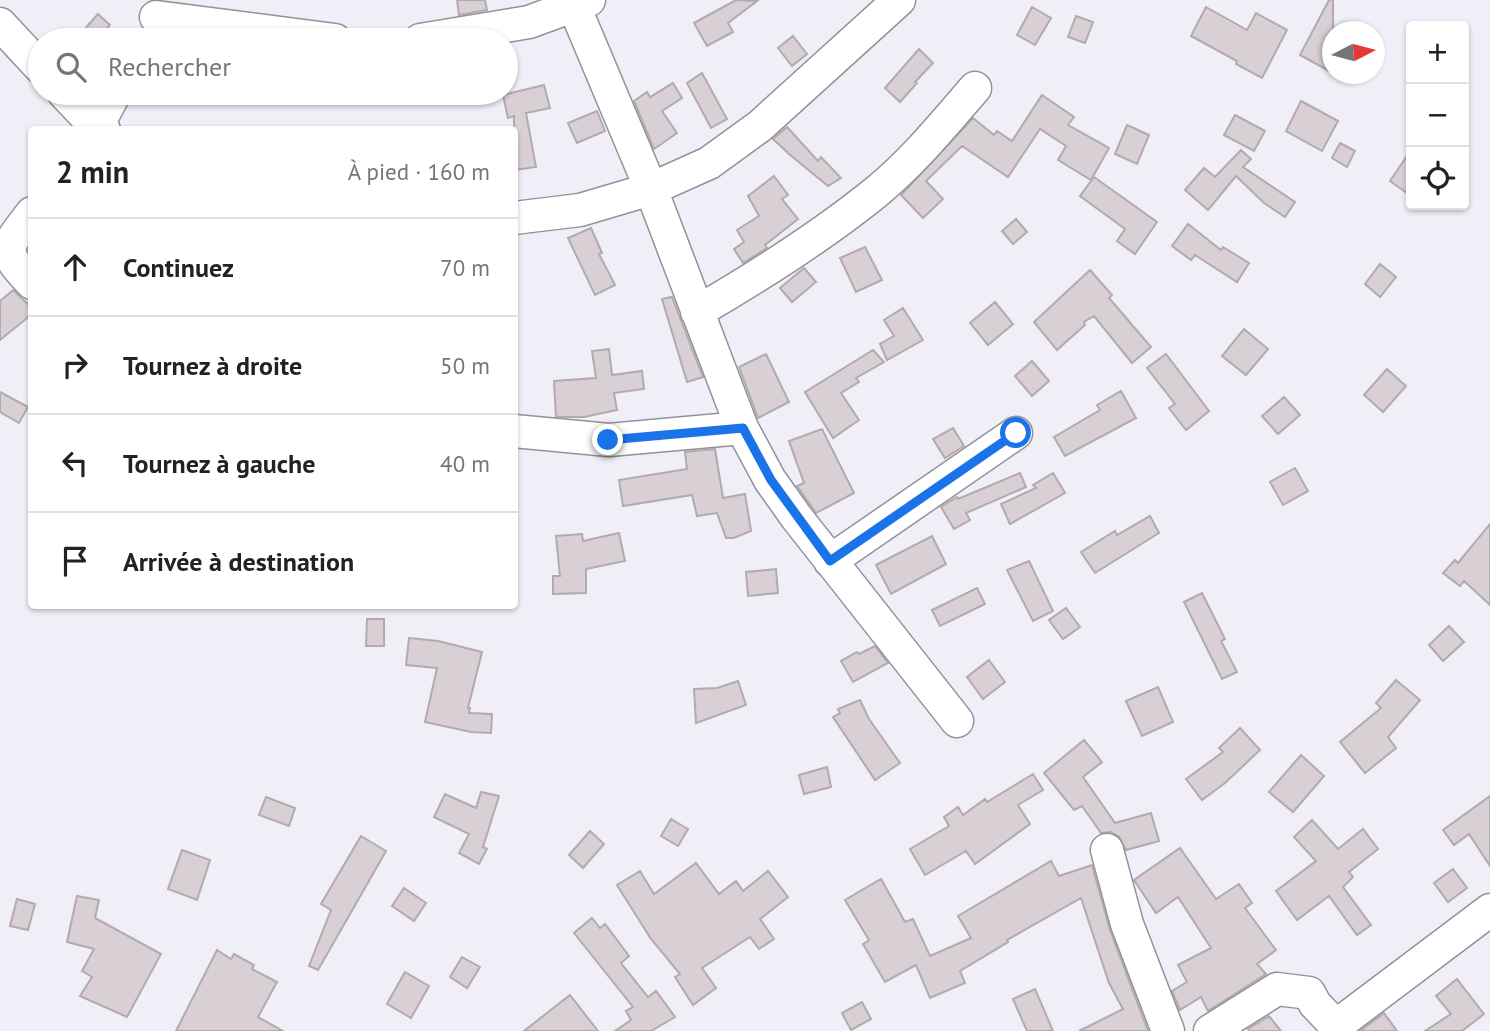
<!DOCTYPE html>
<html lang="fr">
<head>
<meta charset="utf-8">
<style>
  :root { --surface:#fff; --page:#f6f6f6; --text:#222; --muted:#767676; --line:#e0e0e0 }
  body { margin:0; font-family:"PT Sans",sans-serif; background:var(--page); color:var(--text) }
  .controls { position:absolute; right:21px; top:21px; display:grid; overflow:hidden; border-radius:7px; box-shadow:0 2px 5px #0004 }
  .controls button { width:63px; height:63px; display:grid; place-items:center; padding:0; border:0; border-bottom:2px solid var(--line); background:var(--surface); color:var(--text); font:35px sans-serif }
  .compass { position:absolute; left:1322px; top:21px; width:63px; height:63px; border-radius:50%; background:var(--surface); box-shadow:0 2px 5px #0004; rotate:84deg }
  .stop { position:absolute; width:21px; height:21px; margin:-16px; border:5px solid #1a73e8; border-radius:50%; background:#fff }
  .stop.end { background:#1a73e8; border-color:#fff; box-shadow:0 2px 7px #0008 }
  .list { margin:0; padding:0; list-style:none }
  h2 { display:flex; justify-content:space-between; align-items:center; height:91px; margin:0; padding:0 28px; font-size:30px }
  h2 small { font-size:23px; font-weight:400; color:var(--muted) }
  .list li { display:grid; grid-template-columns:46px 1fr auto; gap:21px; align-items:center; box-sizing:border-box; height:98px; padding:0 28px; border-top:2px solid var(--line) }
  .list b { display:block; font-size:26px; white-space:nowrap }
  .list em { font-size:23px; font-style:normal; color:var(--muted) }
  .icon { flex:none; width:38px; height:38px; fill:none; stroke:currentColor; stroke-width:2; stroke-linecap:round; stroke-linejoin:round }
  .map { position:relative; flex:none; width:1490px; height:1031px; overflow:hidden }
  .search { position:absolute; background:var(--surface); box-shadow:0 2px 5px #0004; left:28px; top:28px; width:490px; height:77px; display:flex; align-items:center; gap:18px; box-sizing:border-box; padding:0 24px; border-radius:38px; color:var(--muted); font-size:26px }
  .panel { position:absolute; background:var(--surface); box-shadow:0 2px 5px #0004; left:28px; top:126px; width:490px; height:483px; border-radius:7px }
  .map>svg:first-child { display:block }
  .building { fill:#d8d0d5; stroke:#b2aaae; stroke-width:2 }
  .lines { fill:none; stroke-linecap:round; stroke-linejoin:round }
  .minor-casing { stroke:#939199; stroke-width:35 }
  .minor { stroke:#fff; stroke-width:32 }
  .route { stroke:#1a73e8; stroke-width:9 }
</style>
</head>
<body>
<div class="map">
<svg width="1490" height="1031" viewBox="0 0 1490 1031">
  <rect width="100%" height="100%" fill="#f0eef6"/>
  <path class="building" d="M 457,0 L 485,0 L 487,10 L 459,15 Z
    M 736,0 L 757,1 L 728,23 L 733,32 L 707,46 L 694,23 Z
    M 1329,0 L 1333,0 L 1333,73 L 1300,55 Z
    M 1032,7 L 1051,18 L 1035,45 L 1017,35 Z
    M 1206,7 L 1247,30 L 1256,13 L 1287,30 L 1262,78 L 1236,64 L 1237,61 L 1191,36 Z
    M 98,14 L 110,25 L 97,40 L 91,40 L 82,32 Z
    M 1076,16 L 1093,22 L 1085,43 L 1068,37 Z
    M 793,36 L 807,54 L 792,66 L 778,48 Z
    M 919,49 L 933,63 L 915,82 L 917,83 L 900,102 L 885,88 Z
    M 702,73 L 727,119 L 711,128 L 687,83 Z
    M 673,83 L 682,98 L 662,111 L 677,133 L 654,149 L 634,101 L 647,92 L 650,97 Z
    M 544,85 L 550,108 L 526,113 L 536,167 L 514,170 L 514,116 L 508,118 L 503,95 Z
    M 1042,95 L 1074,117 L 1068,125 L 1109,148 L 1091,180 L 1058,160 L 1066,146 L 1040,129 L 1008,177 L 962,146 L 926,181 L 943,199 L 923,218 L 901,195 L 973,118 L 994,135 L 997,131 L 1012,141 Z
    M 1301,101 L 1338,121 L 1322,151 L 1286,131 Z
    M 597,111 L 605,131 L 577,143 L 568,123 Z
    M 1235,115 L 1265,131 L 1254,151 L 1224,135 Z
    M 1127,125 L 1149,135 L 1137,164 L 1115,154 Z
    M 787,127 L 818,161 L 821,157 L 841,178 L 828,186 L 789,154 L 773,139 Z
    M 1340,143 L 1355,151 L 1347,167 L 1332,158 Z
    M 1241,150 L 1251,159 L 1243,167 L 1295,202 L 1285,217 L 1264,203 L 1236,176 L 1208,210 L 1185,190 L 1204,168 L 1215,177 Z
    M 1411,150 L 1411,196 L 1390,181 Z
    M 774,176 L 788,195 L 782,199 L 798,219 L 765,245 L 767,248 L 743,263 L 734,249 L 744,242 L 737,230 L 759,216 L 748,196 Z
    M 1094,177 L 1157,222 L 1135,254 L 1117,241 L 1125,229 L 1080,196 Z
    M 1016,219 L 1027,232 L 1013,244 L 1002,231 Z
    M 1188,224 L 1221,250 L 1223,247 L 1249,263 L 1237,282 L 1195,255 L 1191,260 L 1172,246 Z
    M 591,228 L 602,253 L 599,254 L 615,285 L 595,295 L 568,238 Z
    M 865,247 L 882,280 L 856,292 L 840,258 Z
    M 1380,264 L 1396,277 L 1380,297 L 1365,284 Z
    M 804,268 L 816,282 L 792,302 L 780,288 Z
    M 1090,270 L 1112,295 L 1109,298 L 1151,347 L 1132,363 L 1094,316 L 1084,322 L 1085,325 L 1057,350 L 1034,322 Z
    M 13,290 L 32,308 L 32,314 L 0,340 L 0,301 Z
    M 672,297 L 703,377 L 687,382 L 662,299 Z
    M 995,302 L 1013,324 L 988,345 L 970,323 Z
    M 903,308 L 923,340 L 887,360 L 880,344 L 894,336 L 884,320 Z
    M 1244,329 L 1268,349 L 1246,375 L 1222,356 Z
    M 609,349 L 612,375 L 642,371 L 644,389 L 614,393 L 617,410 L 584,417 L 556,417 L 554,381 L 596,378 L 592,351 Z
    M 873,350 L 884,362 L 856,378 L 859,382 L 841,393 L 859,420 L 833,438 L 805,392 Z
    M 766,354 L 789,402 L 758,418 L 739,367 Z
    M 1166,354 L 1209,411 L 1186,430 L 1169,408 L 1175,404 L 1147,368 Z
    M 1032,361 L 1049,381 L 1032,396 L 1015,376 Z
    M 1387,369 L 1406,386 L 1383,412 L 1364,395 Z
    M 1121,391 L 1136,418 L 1065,456 L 1054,437 L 1100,410 L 1097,405 Z
    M 0,392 L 28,407 L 19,423 L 0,412 Z
    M 1284,397 L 1300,415 L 1278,434 L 1262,416 Z
    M 953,428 L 964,446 L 945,458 L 933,439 Z
    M 822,429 L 854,493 L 816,513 L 797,486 L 804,483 L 789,441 Z
    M 715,449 L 723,498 L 745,494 L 751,531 L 734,538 L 726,538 L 717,513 L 697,516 L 692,495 L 623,506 L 619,480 L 687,469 L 685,452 Z
    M 1295,468 L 1308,491 L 1283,505 L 1270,482 Z
    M 1020,473 L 1026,487 L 966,513 L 970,520 L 954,529 L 941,507 L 957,497 L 958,499 Z
    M 1053,473 L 1065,493 L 1010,524 L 1001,504 L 1036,488 L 1033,485 Z
    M 1150,516 L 1159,533 L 1095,573 L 1081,552 L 1115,531 L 1117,535 Z
    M 1490,524 L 1490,605 L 1464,581 L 1460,586 L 1443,573 L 1455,560 L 1458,563 Z
    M 619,533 L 625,561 L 586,569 L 586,593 L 553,594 L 553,576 L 560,576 L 556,536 L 582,534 L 583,541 Z
    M 932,536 L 946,564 L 891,594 L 876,565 Z
    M 1029,561 L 1053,611 L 1033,621 L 1007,570 Z
    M 776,569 L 778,593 L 748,596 L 746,572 Z
    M 977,588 L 985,604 L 940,626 L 932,610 Z
    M 1202,593 L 1225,639 L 1221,641 L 1237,672 L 1222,679 L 1184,602 Z
    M 1066,608 L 1080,627 L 1063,639 L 1049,620 Z
    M 367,619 L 384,619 L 384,646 L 366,646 Z
    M 1449,626 L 1464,642 L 1443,661 L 1429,645 Z
    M 409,638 L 438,641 L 482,652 L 468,708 L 470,708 L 469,713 L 492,714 L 491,733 L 471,732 L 425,722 L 437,668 L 406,665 Z
    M 875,646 L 888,663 L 853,682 L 841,661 L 857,652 L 859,654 Z
    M 989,660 L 1005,682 L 983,699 L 967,677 Z
    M 1396,680 L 1420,700 L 1388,737 L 1396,748 L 1365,773 L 1340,742 L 1381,708 L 1376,703 Z
    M 738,681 L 746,705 L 696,723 L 694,689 L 717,688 Z
    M 1158,687 L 1173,722 L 1142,736 L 1126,701 Z
    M 860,700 L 869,719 L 900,763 L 875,780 L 833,717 L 840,713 L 838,709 Z
    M 1240,728 L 1260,750 L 1225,783 L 1202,800 L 1186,779 L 1223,752 L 1219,748 Z
    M 1084,740 L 1102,762 L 1083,777 L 1115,823 L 1151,813 L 1159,841 L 1126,850 L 1119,837 L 1111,832 L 1101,833 L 1082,806 L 1074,810 L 1044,773 Z
    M 1301,755 L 1324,776 L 1293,812 L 1269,792 Z
    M 827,767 L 831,787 L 804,794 L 799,775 Z
    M 1033,774 L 1043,790 L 1018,805 L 1030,824 L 975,864 L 966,851 L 925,875 L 910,849 L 949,826 L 944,817 L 958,807 L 963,815 L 985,799 L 987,802 Z
    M 481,792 L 499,796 L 483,847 L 487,849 L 479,864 L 459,853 L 469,834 L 434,817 L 445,794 L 476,808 Z
    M 1490,796 L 1490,866 L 1469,834 L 1454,845 L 1443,830 Z
    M 266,797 L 295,808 L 289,826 L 259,815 Z
    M 671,819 L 688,829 L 678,846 L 661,836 Z
    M 1312,820 L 1338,849 L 1363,829 L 1378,849 L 1349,872 L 1353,877 L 1343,887 L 1371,925 L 1357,935 L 1329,896 L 1297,920 L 1276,891 L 1316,861 L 1294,837 Z
    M 590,831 L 604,844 L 583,868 L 569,855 Z
    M 361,836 L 386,851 L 318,970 L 309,966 L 331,910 L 321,904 Z
    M 1180,848 L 1216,899 L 1239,884 L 1252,903 L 1245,908 L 1276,950 L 1257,964 L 1266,974 L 1208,1011 L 1201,997 L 1180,1010 L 1172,991 L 1187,982 L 1178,965 L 1211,948 L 1178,897 L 1156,913 L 1134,880 Z
    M 182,850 L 210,860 L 197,900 L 168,889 Z
    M 1051,861 L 1059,876 L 1092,865 L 1110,930 L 1148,1031 L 1079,1031 L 1123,1009 L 1109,983 L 1081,898 L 1007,940 L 1008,942 L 960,971 L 965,983 L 930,998 L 916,965 L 885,982 L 863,944 L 869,940 L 845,900 L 881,879 L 905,922 L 913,919 L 930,956 L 971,938 L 958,916 Z
    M 696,863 L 719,894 L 736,881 L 743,891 L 768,871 L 788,897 L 760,919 L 774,939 L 759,949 L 750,937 L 702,968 L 716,988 L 693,1005 L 675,977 L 680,974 L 651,939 L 617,885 L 640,871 L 654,894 Z
    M 1453,869 L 1467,888 L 1448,902 L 1434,883 Z
    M 404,888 L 426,903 L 414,921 L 392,906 Z
    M 77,896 L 99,900 L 95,918 L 161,954 L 127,1017 L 80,996 L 92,977 L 82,971 L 94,949 L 67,942 Z
    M 17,899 L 35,904 L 28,930 L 10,926 Z
    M 592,918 L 600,928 L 605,924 L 629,956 L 621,963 L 648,997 L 656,991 L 675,1017 L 651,1031 L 615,1031 L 631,1020 L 626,1011 L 633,1007 L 574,933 Z
    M 217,950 L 231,959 L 234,954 L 254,965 L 252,969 L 277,982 L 258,1017 L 283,1031 L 176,1031 Z
    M 462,957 L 480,967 L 467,988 L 450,977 Z
    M 405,972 L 429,986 L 411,1018 L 387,1004 Z
    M 1457,979 L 1484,1014 L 1462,1031 L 1425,1031 L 1451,1014 L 1436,996 Z
    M 1035,989 L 1053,1031 L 1027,1031 L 1013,999 Z
    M 570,995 L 598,1031 L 524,1031 Z
    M 862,1002 L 871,1019 L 851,1030 L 842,1013 Z
    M 1384,1013 L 1397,1031 L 1360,1031 Z
    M 1269,1016 L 1281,1031 L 1249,1031 L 1248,1029 Z"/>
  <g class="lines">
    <defs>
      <path id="minor" d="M 574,6 L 651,189 L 742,428 L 770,480 L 797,518 L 957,721
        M 156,17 L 335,40
        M 0,24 L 40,67
        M 420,40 L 529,22 L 589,0
        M 64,93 L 96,127 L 104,130
        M 95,130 L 115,93
        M 32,213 C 5,248 0,250 32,283
        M 514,218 L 580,210 L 651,189 L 709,163 L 760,126 L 899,0
        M 697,312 C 759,276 819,238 875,193 C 912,163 944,124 975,88
        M 514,431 L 609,440 L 742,428
        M 830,561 L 1016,433
        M 1107,850 L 1127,924 L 1168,1031
        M 1210,1031 L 1277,989 L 1309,993 L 1315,1004 L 1336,1026 L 1490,910"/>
    </defs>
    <use href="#minor" class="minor-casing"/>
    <use href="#minor" class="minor"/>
  </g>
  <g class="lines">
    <path class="route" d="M 608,440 L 743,428 L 771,480 L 830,561 L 1016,433"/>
  </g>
</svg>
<div class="controls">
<button>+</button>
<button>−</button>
<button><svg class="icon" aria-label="locate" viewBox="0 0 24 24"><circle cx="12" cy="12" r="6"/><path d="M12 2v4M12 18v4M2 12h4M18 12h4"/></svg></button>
</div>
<svg class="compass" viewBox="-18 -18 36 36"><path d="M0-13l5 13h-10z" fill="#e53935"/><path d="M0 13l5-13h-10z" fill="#767676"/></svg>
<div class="stop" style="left:1016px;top:433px"></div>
<div class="stop end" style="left:608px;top:440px"></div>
<div class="search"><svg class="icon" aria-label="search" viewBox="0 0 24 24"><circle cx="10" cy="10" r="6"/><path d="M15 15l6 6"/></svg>Rechercher</div>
<section class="panel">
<h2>2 min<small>À pied · 160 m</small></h2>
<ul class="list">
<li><svg class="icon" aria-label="ahead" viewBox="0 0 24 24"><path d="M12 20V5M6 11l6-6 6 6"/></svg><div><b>Continuez</b></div><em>70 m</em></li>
<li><svg class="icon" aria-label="right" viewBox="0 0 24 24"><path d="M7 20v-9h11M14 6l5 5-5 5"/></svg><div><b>Tournez à droite</b></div><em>50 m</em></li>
<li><svg class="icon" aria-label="left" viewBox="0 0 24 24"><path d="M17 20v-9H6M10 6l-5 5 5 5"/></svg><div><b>Tournez à gauche</b></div><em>40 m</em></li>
<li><svg class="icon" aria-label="arrive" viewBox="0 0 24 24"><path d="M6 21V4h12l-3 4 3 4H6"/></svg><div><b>Arrivée à destination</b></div></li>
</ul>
</section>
</div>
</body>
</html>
